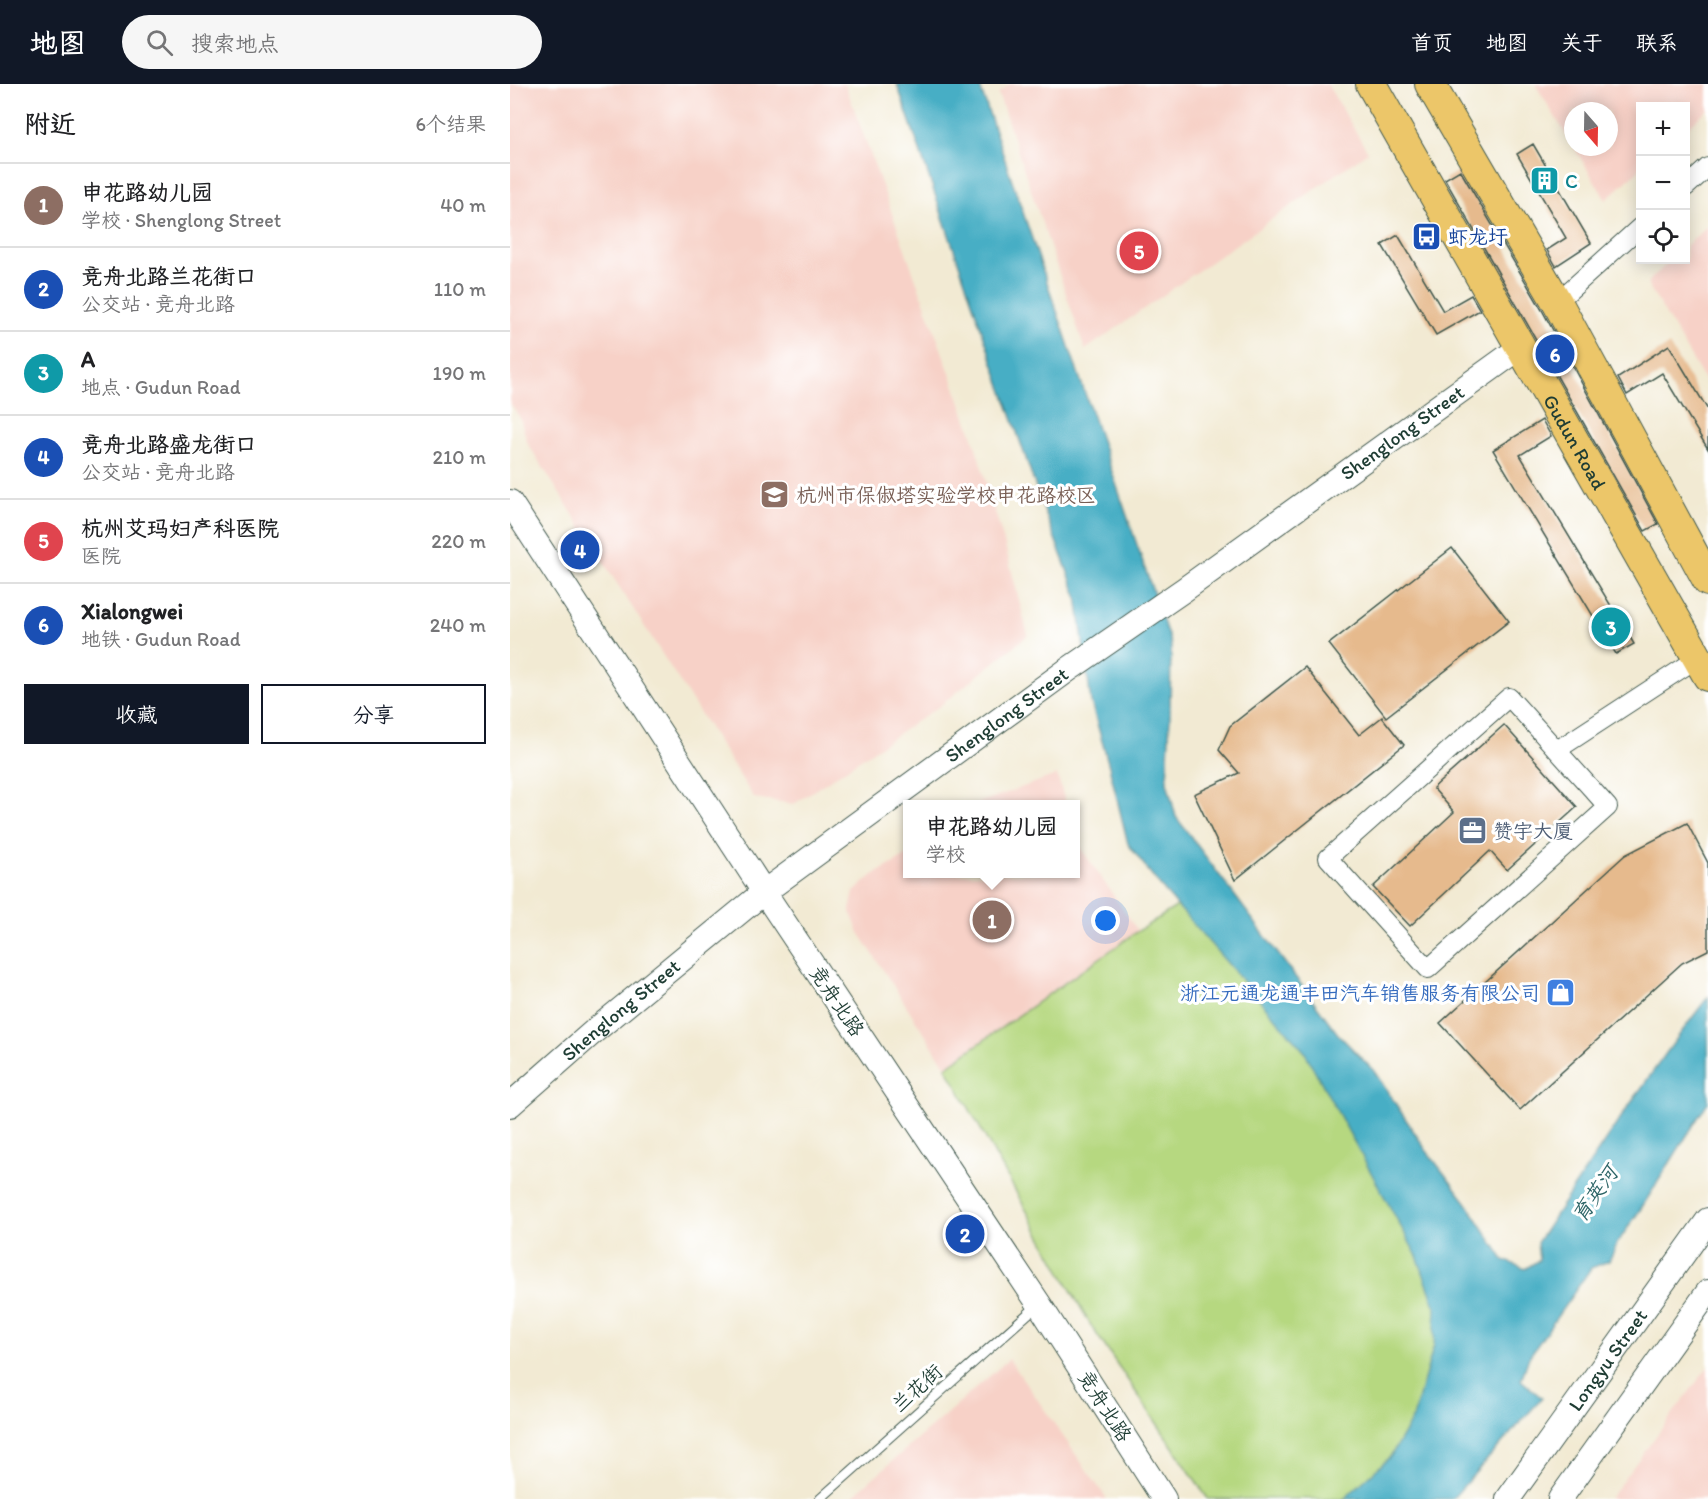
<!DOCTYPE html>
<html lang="zh">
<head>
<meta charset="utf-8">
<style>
  :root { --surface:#fff; --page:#f6f6f6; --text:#202124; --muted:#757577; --line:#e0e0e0; --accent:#111827 }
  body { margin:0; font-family:Itim,"LXGW WenKai TC",sans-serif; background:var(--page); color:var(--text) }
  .controls { position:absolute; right:18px; top:18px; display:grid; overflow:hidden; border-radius:0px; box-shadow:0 3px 15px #0003 }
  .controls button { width:54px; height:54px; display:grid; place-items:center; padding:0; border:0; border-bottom:2px solid var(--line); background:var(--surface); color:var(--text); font:30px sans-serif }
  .compass { position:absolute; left:1054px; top:18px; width:54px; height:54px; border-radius:50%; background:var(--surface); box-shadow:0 3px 15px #0003; rotate:160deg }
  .you { position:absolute; left:596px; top:837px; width:21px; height:21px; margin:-15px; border:4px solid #fff; border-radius:50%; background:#1a73e8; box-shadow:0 0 0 9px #1a73e833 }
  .badge { display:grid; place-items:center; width:39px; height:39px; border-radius:50%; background:var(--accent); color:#fff; font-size:20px; font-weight:700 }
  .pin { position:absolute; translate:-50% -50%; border:3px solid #fff; box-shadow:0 2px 6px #0006 }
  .popup { position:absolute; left:393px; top:716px; width:177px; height:78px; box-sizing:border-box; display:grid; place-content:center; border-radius:0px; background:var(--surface); filter:drop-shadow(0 2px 4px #0005); font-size:20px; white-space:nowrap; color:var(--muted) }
  .popup b { font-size:22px; color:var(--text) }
  .popup::after { content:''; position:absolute; left:50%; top:100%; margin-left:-12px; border:12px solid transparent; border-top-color:var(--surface) }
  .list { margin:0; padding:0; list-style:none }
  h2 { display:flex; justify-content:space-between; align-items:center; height:78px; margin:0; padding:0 24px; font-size:26px }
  h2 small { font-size:20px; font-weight:400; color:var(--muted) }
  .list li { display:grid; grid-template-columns:39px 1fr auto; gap:18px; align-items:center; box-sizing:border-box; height:84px; padding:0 24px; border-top:2px solid var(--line) }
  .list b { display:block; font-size:22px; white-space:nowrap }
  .list p { margin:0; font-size:20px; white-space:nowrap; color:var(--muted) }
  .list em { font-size:20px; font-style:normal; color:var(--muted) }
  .actions { display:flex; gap:12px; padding:18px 24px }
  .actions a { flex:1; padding:14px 0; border:2px solid var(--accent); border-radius:0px; text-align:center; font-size:21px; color:var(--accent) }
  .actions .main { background:var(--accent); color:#fff }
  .icon { flex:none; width:33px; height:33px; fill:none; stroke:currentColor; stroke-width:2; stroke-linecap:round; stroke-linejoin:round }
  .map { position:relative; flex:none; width:1198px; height:1415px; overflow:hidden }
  header { display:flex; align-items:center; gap:36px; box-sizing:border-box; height:84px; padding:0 30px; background:var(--accent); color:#fff }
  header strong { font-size:28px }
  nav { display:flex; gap:33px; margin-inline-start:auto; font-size:21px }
  .search { width:420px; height:54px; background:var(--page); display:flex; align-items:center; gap:15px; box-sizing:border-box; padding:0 21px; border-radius:33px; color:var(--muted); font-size:22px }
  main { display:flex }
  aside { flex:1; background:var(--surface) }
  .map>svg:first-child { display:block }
  .built { fill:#f7d1c7 }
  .green { fill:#b6d880; stroke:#6a8a5a; stroke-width:1.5 }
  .water { fill:#46aec5; stroke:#32767c; stroke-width:1.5 }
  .building { fill:#e6ba8d }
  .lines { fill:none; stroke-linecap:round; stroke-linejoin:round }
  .service-casing { stroke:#3f574c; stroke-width:11 }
  .minor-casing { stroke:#3f574c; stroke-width:20 }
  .tertiary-casing { stroke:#3f574c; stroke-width:26 }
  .primary-casing { stroke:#3f574c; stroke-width:32 }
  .service { stroke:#fff; stroke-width:9 }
  .minor { stroke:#fff; stroke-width:18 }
  .tertiary { stroke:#fff; stroke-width:24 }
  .primary { stroke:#ecc669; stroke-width:30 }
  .labels { text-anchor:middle; stroke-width:6; stroke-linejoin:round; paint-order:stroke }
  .culture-label { font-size:20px; fill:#0d838f; stroke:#fff; text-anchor:start }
  .transit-label { font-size:20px; fill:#164399; stroke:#fff; text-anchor:start }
  .street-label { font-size:20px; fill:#1f3d34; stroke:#fff }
  .education-label { font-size:20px; fill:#785e54; stroke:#fff; text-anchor:start }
  .service-label { font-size:20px; fill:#4e5e75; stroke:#fff; text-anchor:start }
  .shop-label { font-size:20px; fill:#366cbe; stroke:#fff; text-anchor:end }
  .water-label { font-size:21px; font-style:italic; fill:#2d6567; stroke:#fff }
</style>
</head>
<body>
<header>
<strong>地图</strong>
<div class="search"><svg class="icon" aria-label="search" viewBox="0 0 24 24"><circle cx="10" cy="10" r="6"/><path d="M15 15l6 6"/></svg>搜索地点</div>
<nav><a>首页</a><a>地图</a><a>关于</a><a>联系</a></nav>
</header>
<main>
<aside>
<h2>附近<small>6个结果</small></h2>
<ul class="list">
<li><span class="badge" style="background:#8d6e63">1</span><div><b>申花路幼儿园</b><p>学校 · Shenglong Street</p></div><em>40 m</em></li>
<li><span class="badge" style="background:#1a4fb4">2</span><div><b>竞舟北路兰花街口</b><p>公交站 · 竞舟北路</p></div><em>110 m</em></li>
<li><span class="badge" style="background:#0f9aa8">3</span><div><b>A</b><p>地点 · Gudun Road</p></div><em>190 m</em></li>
<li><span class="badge" style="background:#1a4fb4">4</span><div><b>竞舟北路盛龙街口</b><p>公交站 · 竞舟北路</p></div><em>210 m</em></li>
<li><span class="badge" style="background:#e0444e">5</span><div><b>杭州艾玛妇产科医院</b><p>医院</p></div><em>220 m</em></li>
<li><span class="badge" style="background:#1a4fb4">6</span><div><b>Xialongwei</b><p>地铁 · Gudun Road</p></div><em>240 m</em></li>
</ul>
<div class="actions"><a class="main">收藏</a><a>分享</a></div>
</aside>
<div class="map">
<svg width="1198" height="1415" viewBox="0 0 1198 1415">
  <rect width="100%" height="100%" fill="#fff"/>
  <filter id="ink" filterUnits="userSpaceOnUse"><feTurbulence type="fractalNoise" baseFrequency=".0167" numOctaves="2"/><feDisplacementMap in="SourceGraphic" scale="12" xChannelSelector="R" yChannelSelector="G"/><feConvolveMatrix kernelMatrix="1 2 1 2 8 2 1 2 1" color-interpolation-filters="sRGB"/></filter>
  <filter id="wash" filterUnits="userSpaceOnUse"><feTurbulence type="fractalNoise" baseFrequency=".008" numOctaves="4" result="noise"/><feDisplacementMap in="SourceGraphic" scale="24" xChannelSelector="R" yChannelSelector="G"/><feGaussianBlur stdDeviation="1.35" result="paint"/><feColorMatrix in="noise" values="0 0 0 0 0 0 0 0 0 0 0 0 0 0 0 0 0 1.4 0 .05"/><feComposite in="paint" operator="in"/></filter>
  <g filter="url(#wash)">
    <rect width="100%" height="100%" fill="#f2ead3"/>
    <path class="built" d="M 0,0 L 335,0 L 461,347 L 495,461 L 518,551 L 431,621 L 284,720 L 244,714 L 18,360 L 10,334 L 0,319 Z
      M 500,0 L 817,0 L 858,68 L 575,266 L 488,9 Z
      M 1025,0 L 1198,0 L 1198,25 L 1176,45 L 1176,22 L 1130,22 L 1130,85 L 1096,116 L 1064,63 L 1099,63 L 1099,27 L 1063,27 L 1063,62 Z
      M 1198,141 L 1198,302 L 1137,199 L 1161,176 L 1176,176 L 1176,162 Z
      M 547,691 L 556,720 L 466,720 L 546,691 Z
      M 566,753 L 568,760 L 628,847 L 436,983 L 348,847 L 340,826 L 344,808 L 363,791 L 398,771 L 398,790 L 566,790 Z
      M 499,1275 L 597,1415 L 339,1415 Z
      M 1198,1283 L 1198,1415 L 1099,1415 L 1185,1300 Z"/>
    <path class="green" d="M 694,805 L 998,1263 L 882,1415 L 698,1415 L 580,1240 L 436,983 L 628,847 Z"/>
    <path class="water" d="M 387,0 L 469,0 L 661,560 L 660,631 L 657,698 L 666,733 L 828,950 L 864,987 L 916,1066 L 956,1118 L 994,1176 L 1015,1185 L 1029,1176 L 1027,1159 C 1082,1076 1137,992 1198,913 L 1198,1018 L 1132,1123 L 1108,1158 L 1099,1177 L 1081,1184 L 1019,1273 L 1011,1296 L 1032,1314 L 942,1415 L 834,1415 L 880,1373 L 903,1334 L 924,1261 L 926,1224 L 907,1172 L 794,967 L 651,803 L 618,760 L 599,682 L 581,618 L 567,512 L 531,418 Z"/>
    <g id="blocks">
      <path class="building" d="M 1023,60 L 1081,159 L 1046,182 L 1037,166 L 1056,154 L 1007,70 Z
        M 950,86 L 1032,226 L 1148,440 L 1135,447 L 935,95 Z
        M 888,151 L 933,227 L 961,211 L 970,226 L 926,251 L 872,161 Z
        M 1159,261 L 1198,326 L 1198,365 L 1152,289 L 1117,311 L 1108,294 Z
        M 1032,336 L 1041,352 L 1010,371 L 1124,560 L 1106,570 L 983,366 Z
        M 942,464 L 999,537 L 876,633 L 819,560 Z
        M 795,583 L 849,651 L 872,633 L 894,661 L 725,796 L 684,710 L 729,689 L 709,666 L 720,642 Z
        M 994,641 L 1067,723 L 997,786 L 980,767 L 900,842 L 863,803 L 944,728 L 923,704 Z
        M 1177,739 L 1198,779 L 1198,866 L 1172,879 L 1010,1026 L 930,939 L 1115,771 Z"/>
    </g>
  </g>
  <g filter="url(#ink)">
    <use href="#blocks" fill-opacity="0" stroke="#3f574c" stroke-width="1.5"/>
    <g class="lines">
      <defs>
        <path id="service" d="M 310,1415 L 529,1220"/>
        <path id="minor" d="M 1176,103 L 1198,83
          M 1047,218 L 1130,143
          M 999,613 L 1098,723 L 918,885 L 818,774 Z
          M 1047,666 L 1188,574"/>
        <g id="tertiary">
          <path d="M 0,418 L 254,808 L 529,1220 L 654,1415"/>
          <path id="s1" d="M 0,1021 L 82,949 L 254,808 L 559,585 L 675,505 L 1011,263"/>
          <path id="s2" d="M 998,1415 L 1198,1136"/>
          <path d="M 1050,1415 L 1198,1208"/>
        </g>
        <g id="primary">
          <path id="s3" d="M 861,0 L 1198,592"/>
          <path d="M 920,0 L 1047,218 L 1198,497"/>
        </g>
      </defs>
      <use href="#service" class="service-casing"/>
      <use href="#minor" class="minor-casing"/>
      <use href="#tertiary" class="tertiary-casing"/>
      <use href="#primary" class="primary-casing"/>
      <use href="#service" class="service"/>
      <use href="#minor" class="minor"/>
      <use href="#tertiary" class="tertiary"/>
      <use href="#primary" class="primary"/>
    </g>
  </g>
  <defs>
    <symbol id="building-square" viewBox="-11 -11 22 22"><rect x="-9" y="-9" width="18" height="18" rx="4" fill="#0f9aa8" stroke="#fff"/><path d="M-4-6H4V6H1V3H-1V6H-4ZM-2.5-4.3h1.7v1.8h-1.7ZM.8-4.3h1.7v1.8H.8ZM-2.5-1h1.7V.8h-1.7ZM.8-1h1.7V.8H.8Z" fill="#fff"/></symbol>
    <symbol id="bus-square" viewBox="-11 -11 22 22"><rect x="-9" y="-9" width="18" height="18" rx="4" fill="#1a4fb4" stroke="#fff"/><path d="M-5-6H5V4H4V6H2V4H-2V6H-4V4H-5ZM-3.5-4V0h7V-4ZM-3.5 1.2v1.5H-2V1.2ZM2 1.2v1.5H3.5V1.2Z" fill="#fff"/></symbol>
    <symbol id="school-square" viewBox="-11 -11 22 22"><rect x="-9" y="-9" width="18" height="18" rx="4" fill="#8d6e63" stroke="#fff"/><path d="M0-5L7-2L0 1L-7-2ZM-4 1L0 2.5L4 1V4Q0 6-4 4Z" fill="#fff"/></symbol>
    <symbol id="office-square" viewBox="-11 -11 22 22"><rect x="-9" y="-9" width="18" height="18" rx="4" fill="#5c6f8a" stroke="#fff"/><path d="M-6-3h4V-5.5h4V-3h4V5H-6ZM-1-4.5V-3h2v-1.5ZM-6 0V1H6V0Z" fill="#fff"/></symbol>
    <symbol id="shop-square" viewBox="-11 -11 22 22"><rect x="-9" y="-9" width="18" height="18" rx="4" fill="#3f7fe0" stroke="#fff"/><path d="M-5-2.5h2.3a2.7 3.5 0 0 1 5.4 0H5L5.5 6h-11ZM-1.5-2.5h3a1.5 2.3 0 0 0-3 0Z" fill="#fff"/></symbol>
  </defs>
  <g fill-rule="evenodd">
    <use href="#building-square" x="1018" y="80" width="33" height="33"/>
    <use href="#bus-square" x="900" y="136" width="33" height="33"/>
    <use href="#school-square" x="248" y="394" width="33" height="33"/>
    <use href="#office-square" x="946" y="730" width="33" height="33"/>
    <use href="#shop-square" x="1034" y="892" width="33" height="33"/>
  </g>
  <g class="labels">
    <g class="culture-label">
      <text x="1055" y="104">C</text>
    </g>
    <g class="transit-label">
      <text x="938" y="160">虾龙圩</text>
    </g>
    <g class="street-label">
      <text dy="7" stroke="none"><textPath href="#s1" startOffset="1118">Shenglong Street</textPath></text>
      <text dy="7" stroke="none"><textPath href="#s3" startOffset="412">Gudun Road</textPath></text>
      <text dy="7" stroke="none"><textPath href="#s1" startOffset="632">Shenglong Street</textPath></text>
      <text transform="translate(327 917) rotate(56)" y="7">竞舟北路</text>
      <text dy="7" stroke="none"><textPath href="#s1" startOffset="146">Shenglong Street</textPath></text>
      <text dy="7" stroke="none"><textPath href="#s2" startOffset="171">Longyu Street</textPath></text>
      <text transform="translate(407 1304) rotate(-42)" y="7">兰花街</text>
      <text transform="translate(595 1322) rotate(57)" y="7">竞舟北路</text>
    </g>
    <g class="education-label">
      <text x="286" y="418">杭州市保俶塔实验学校申花路校区</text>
    </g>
    <g class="service-label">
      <text x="983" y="754">赞宇大厦</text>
    </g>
    <g class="shop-label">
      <text x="1030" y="916">浙江元通龙通丰田汽车销售服务有限公司</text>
    </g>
    <g class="water-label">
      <text transform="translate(1085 1110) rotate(-55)" y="7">育英河</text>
    </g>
  </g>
</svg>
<div class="controls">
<button>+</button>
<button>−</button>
<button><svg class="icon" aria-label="locate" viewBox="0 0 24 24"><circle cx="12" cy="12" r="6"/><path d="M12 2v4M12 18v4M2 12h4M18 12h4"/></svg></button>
</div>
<svg class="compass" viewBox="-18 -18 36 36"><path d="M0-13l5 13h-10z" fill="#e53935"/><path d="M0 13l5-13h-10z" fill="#757577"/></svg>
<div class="you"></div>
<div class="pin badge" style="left:482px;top:836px;background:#8d6e63">1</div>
<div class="popup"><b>申花路幼儿园</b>学校</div>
<div class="pin badge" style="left:455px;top:1150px;background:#1a4fb4">2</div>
<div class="pin badge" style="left:1101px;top:543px;background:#0f9aa8">3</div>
<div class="pin badge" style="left:70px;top:466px;background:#1a4fb4">4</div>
<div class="pin badge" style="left:629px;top:167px;background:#e0444e">5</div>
<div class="pin badge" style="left:1045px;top:270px;background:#1a4fb4">6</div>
</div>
</main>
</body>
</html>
